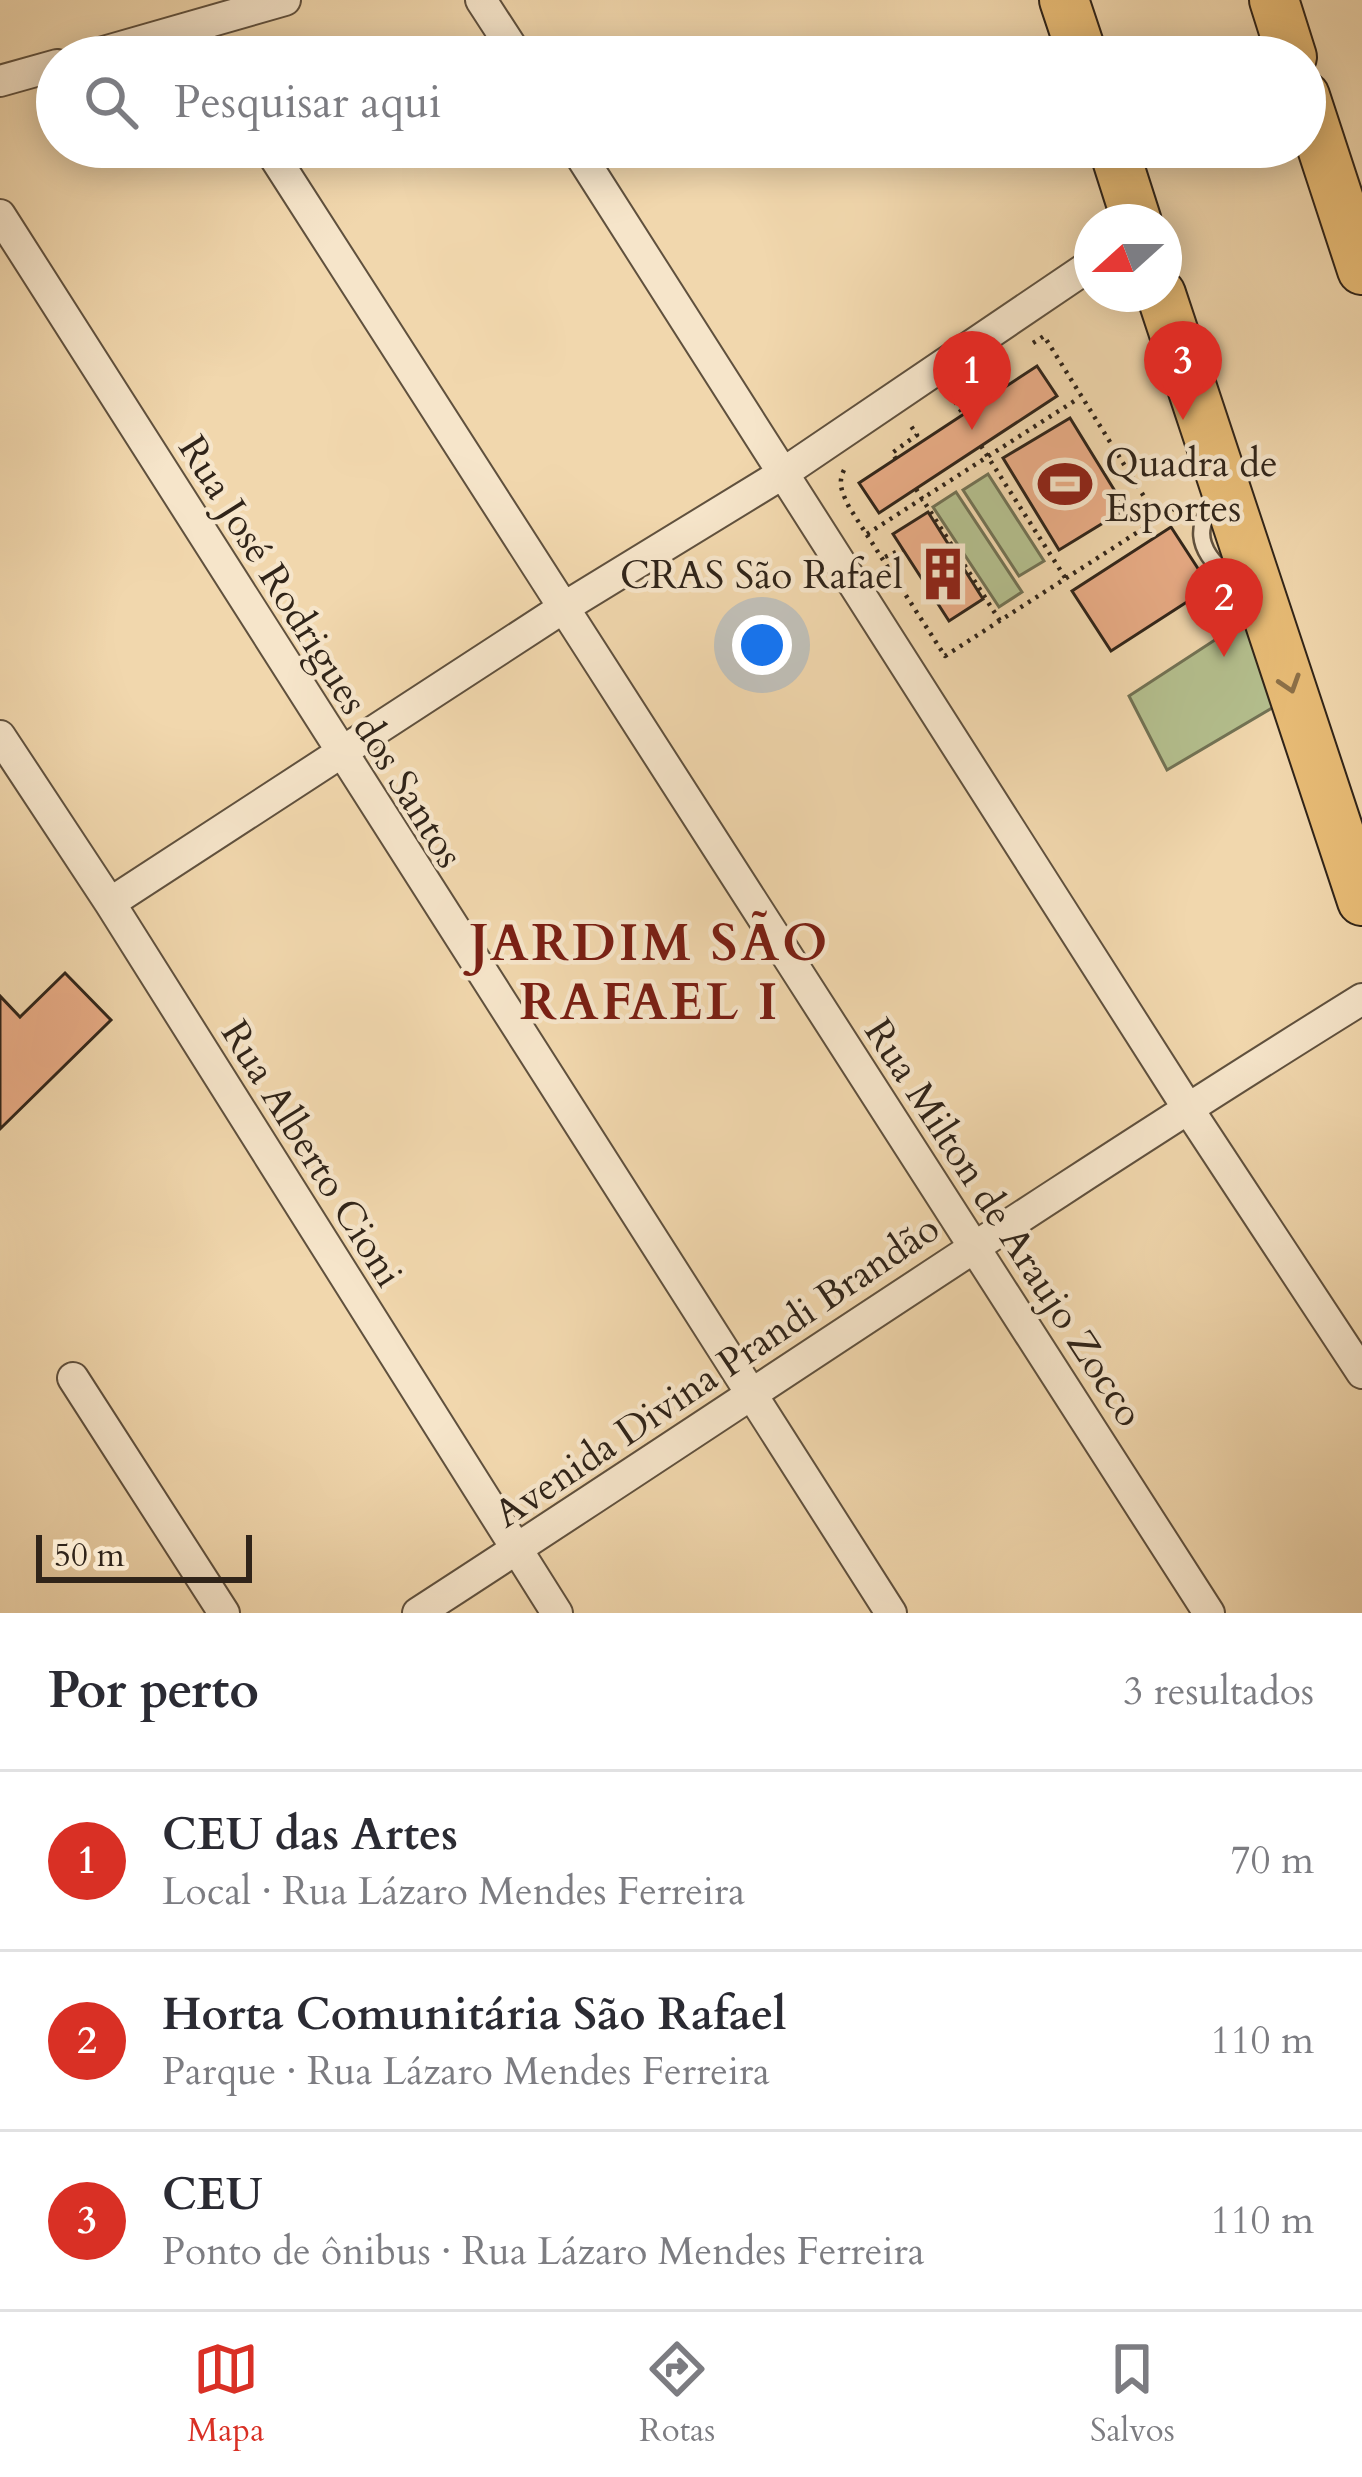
<!DOCTYPE html>
<html lang="pt">
<head>
<meta charset="utf-8">
<style>
  :root { --surface:#fff; --page:#f7f7f7; --text:#2b2b33; --muted:#7c7c81; --line:#e1e1e2; --accent:#d93025 }
  body { margin:0; font-family:Cardo,serif; background:var(--page); color:var(--text) }
  .compass { position:absolute; left:1074px; top:204px; width:108px; height:108px; border-radius:50%; background:var(--surface); box-shadow:0 6px 30px #0003; rotate:249deg }
  .scale { position:absolute; left:36px; bottom:30px; width:216px; box-sizing:border-box; padding-left:12px; border:6px solid #302419; border-top:0; font-size:33px; line-height:42px; white-space:nowrap; color:#302419; -webkit-text-stroke:9px #f6e5ca; paint-order:stroke }
  .you { position:absolute; left:762px; top:645px; width:42px; height:42px; margin:-30px; border:9px solid #fff; border-radius:50%; background:#1a73e8; box-shadow:0 0 0 18px #1a73e833 }
  .badge { display:grid; place-items:center; width:78px; height:78px; border-radius:50%; background:var(--accent); color:#fff; font-size:39px; font-weight:700 }
  .pin { position:absolute; translate:-50% -99px; filter:drop-shadow(0 3px 6px #0008) }
  .pin::after { content:''; position:absolute; top:63px; width:42px; height:36px; background:inherit; clip-path:polygon(0 0,100% 0,50% 100%) }
  .list { margin:0; padding:0; list-style:none }
  h2 { display:flex; justify-content:space-between; align-items:center; height:156px; margin:0; padding:0 48px; font-size:51px }
  h2 small { font-size:39px; font-weight:400; color:var(--muted) }
  .list li { display:grid; grid-template-columns:78px 1fr auto; gap:36px; align-items:center; box-sizing:border-box; height:180px; padding:0 48px; border-top:3px solid var(--line) }
  .list b { display:block; font-size:45px; white-space:nowrap }
  .list p { margin:0; font-size:39px; white-space:nowrap; color:var(--muted) }
  .list em { font-size:39px; font-style:normal; color:var(--muted) }
  .icon { flex:none; width:66px; height:66px; fill:none; stroke:currentColor; stroke-width:2; stroke-linecap:round; stroke-linejoin:round }
  .map { position:relative; flex:none; width:1362px; height:1613px; overflow:hidden }
  .search { position:absolute; background:var(--surface); box-shadow:0 6px 30px #0003; left:36px; right:36px; top:36px; height:132px; display:flex; align-items:center; gap:30px; box-sizing:border-box; padding:0 42px; border-radius:66px; color:var(--muted); font-size:45px }
  .sheet { height:696px; background:var(--surface) }
  nav { display:flex; justify-content:space-around; align-items:center; box-sizing:border-box; height:168px; border-top:3px solid var(--line); background:var(--surface); font-size:33px; color:var(--muted) }
  nav a { display:grid; justify-items:center; gap:6px }
  nav .on { color:var(--accent) }
  .map>svg:first-child { display:block }
  .green { fill:#b4bf8e; stroke:#727254; stroke-width:3 }
  .building { fill:#e9ac86; stroke:#302419; stroke-width:3 }
  .lines { fill:none; stroke-linecap:round; stroke-linejoin:round }
  .lane-casing { stroke:#60513e; stroke-width:20 }
  .street-casing { stroke:#60513e; stroke-width:34 }
  .primary-casing { stroke:#302419; stroke-width:52 }
  .path { stroke:#302419; stroke-width:4.5; stroke-dasharray:3 6; stroke-linecap:butt }
  .lane { stroke:#f6e5ca; stroke-width:15 }
  .street { stroke:#f6e5ca; stroke-width:30 }
  .primary { stroke:#e8bc76; stroke-width:48 }
  .oneway { stroke:#8c7048 }
  .labels { text-anchor:middle; stroke-width:9; stroke-linejoin:round; paint-order:stroke }
  .poi-label { font-size:39px; fill:#302419; stroke:#f6e5ca; text-anchor:start }
  .street-label { font-size:39px; fill:#302419; stroke:#f6e5ca }
  .district-label { font-size:51px; font-weight:bold; letter-spacing:3px; fill:#7a1f14; stroke:#f6e5ca }
</style>
</head>
<body>
<div class="map">
<svg width="1362" height="1613" viewBox="0 0 1362 1613">
  <rect width="100%" height="100%" fill="#f1d7ad"/>
  <filter id="stains"><feTurbulence type="fractalNoise" baseFrequency=".00167" numOctaves="4"/><feColorMatrix values="0 0 0 0 .2 0 0 0 0 .09 0 0 0 0 .02 0 0 0 .5 -.17"/></filter>
  <radialGradient id="worn" r=".72"><stop offset=".6" stop-color="#630" stop-opacity="0"/><stop offset="1" stop-color="#630" stop-opacity=".3"/></radialGradient>
  <path class="green" d="M 988,474 L 1044,561 L 1019,576 L 963,490 Z
    M 956,492 L 1022,592 L 999,607 L 933,507 Z
    M 1247,619 L 1277,705 L 1167,770 L 1129,696 Z"/>
  <path class="building" d="M 1037,366 L 1057,396 L 879,513 L 859,483 Z
    M 1070,418 L 1126,509 L 1059,550 L 1003,458 Z
    M 928,512 L 983,599 L 949,621 L 893,534 Z
    M 1171,527 L 1210,587 L 1111,651 L 1072,591 Z
    M 65,973 L 111,1020 L 0,1129 L 0,996 L 20,1017 Z"/>
  <g class="lines">
    <defs>
      <path id="lane" d="M 1220,500 C 1216,505 1211,509 1207,515 C 1190,543 1217,573 1244,581"/>
      <path id="street" d="M 481,0 L 518,57
        M 192,27 L 211,57
        M 86,57 L 285,0
        M 0,81 L 57,65
        M 268,147 L 1209,1613
        M 575,147 L 1187,1107 L 1362,1373
        M 0,215 L 891,1613
        M 0,736 L 110,903 L 557,1613
        M 110,903 L 563,608 L 782,474 L 1092,264
        M 73,1378 L 224,1613
        M 418,1613 C 733,1409 1043,1197 1362,999"/>
      <path id="primary" d="M 1064,0 L 1083,57
        M 1274,0 L 1292,57
        M 1305,96 L 1362,270
        M 1113,147 L 1137,222
        M 1161,294 L 1362,901"/>
    </defs>
    <use href="#lane" class="lane-casing"/>
    <use href="#street" class="street-casing"/>
    <use href="#primary" class="primary-casing"/>
    <path class="path" d="M 1033,343 L 1044,336 L 1158,519
      M 950,394 L 963,414
      M 981,446 L 1066,579
      M 896,459 L 892,453 L 917,435 L 909,423
      M 844,470 C 837,484 843,494 849,507 L 945,656 L 1186,501
      M 916,489 L 1000,621
      M 867,534 L 1079,398
      M 885,557 L 903,549"/>
    <use href="#lane" class="lane"/>
    <use href="#street" class="street"/>
    <use href="#primary" class="primary"/>
  </g>
  <defs><path id="oneway-chevron" d="M-2-3.5L2.5 0L-2 3.5" fill="none" stroke-width="1.6" stroke-linecap="round" stroke-linejoin="round" transform="scale(3)"/></defs>
  <use class="oneway" href="#oneway-chevron" transform="translate(1290 684) rotate(72)"/>
  <defs>
    <symbol id="stadium-bare" viewBox="-9 -9 18 18"><path d="M0-5a6.5 5 0 1 0 0 10a6.5 5 0 1 0 0-10ZM-3.5-1.8h7v3.6h-7Z" fill="#8f2418" stroke="#f6e5ca" stroke-width="2.5" paint-order="stroke"/></symbol>
    <symbol id="building-bare" viewBox="-9 -9 18 18"><path d="M-4-6H4V6H1V3H-1V6H-4ZM-2.5-4.3h1.7v1.8h-1.7ZM.8-4.3h1.7v1.8H.8ZM-2.5-1h1.7V.8h-1.7ZM.8-1h1.7V.8H.8Z" fill="#8f2418" stroke="#f6e5ca" stroke-width="2.5" paint-order="stroke"/></symbol>
  </defs>
  <g fill-rule="evenodd">
    <use href="#stadium-bare" x="1027" y="446" width="76" height="76"/>
    <use href="#building-bare" x="905" y="536" width="76" height="76"/>
  </g>
  <g class="labels">
    <g class="poi-label">
      <text x="1105" y="476">Quadra de<tspan x="1105" dy="45">Esportes</tspan></text>
      <text x="903" y="588" text-anchor="end">CRAS São Rafael</text>
    </g>
    <g class="street-label">
      <text transform="translate(322 651) rotate(58)" y="14">Rua José Rodrigues dos Santos</text>
      <text transform="translate(313 1153) rotate(58)" y="14">Rua Alberto Cioni</text>
      <text transform="translate(1005 1222) rotate(57)" y="14">Rua Milton de Araujo Zocco</text>
      <text transform="translate(716 1370) rotate(-34)" y="14">Avenida Divina Prandi Brandão</text>
    </g>
    <g class="district-label">
      <text x="650" y="960">JARDIM SÃO<tspan x="650" dy="59">RAFAEL I</tspan></text>
    </g>
  </g>
  <rect width="100%" height="100%" filter="url(#stains)"/>
  <rect width="100%" height="100%" fill="url(#worn)"/>
</svg>
<svg class="compass" viewBox="-18 -18 36 36"><path d="M0-13l5 13h-10z" fill="#e53935"/><path d="M0 13l5-13h-10z" fill="#7c7c81"/></svg>
<div class="scale">50 m</div>
<div class="you"></div>
<div class="pin badge" style="left:972px;top:430px">1</div>
<div class="pin badge" style="left:1224px;top:657px">2</div>
<div class="pin badge" style="left:1183px;top:420px">3</div>
<div class="search"><svg class="icon" aria-label="search" viewBox="0 0 24 24"><circle cx="10" cy="10" r="6"/><path d="M15 15l6 6"/></svg>Pesquisar aqui</div>
</div>
<section class="sheet">
<h2>Por perto<small>3 resultados</small></h2>
<ul class="list">
<li><span class="badge">1</span><div><b>CEU das Artes</b><p>Local · Rua Lázaro Mendes Ferreira</p></div><em>70 m</em></li>
<li><span class="badge">2</span><div><b>Horta Comunitária São Rafael</b><p>Parque · Rua Lázaro Mendes Ferreira</p></div><em>110 m</em></li>
<li><span class="badge">3</span><div><b>CEU</b><p>Ponto de ônibus · Rua Lázaro Mendes Ferreira</p></div><em>110 m</em></li>
</ul>
</section>
<nav>
<a class="on"><svg class="icon" aria-label="map" viewBox="0 0 24 24"><path d="M3 6l6-2 6 2 6-2v14l-6 2-6-2-6 2zM9 4v14M15 6v14"/></svg>Mapa</a>
<a><svg class="icon" aria-label="directions" viewBox="0 0 24 24"><path d="M12 3l9 9-9 9-9-9zM9 14v-3h6M13 9l2 2-2 2"/></svg>Rotas</a>
<a><svg class="icon" aria-label="saved" viewBox="0 0 24 24"><path d="M7 4h10v16l-5-4-5 4z"/></svg>Salvos</a>
</nav>
</body>
</html>
